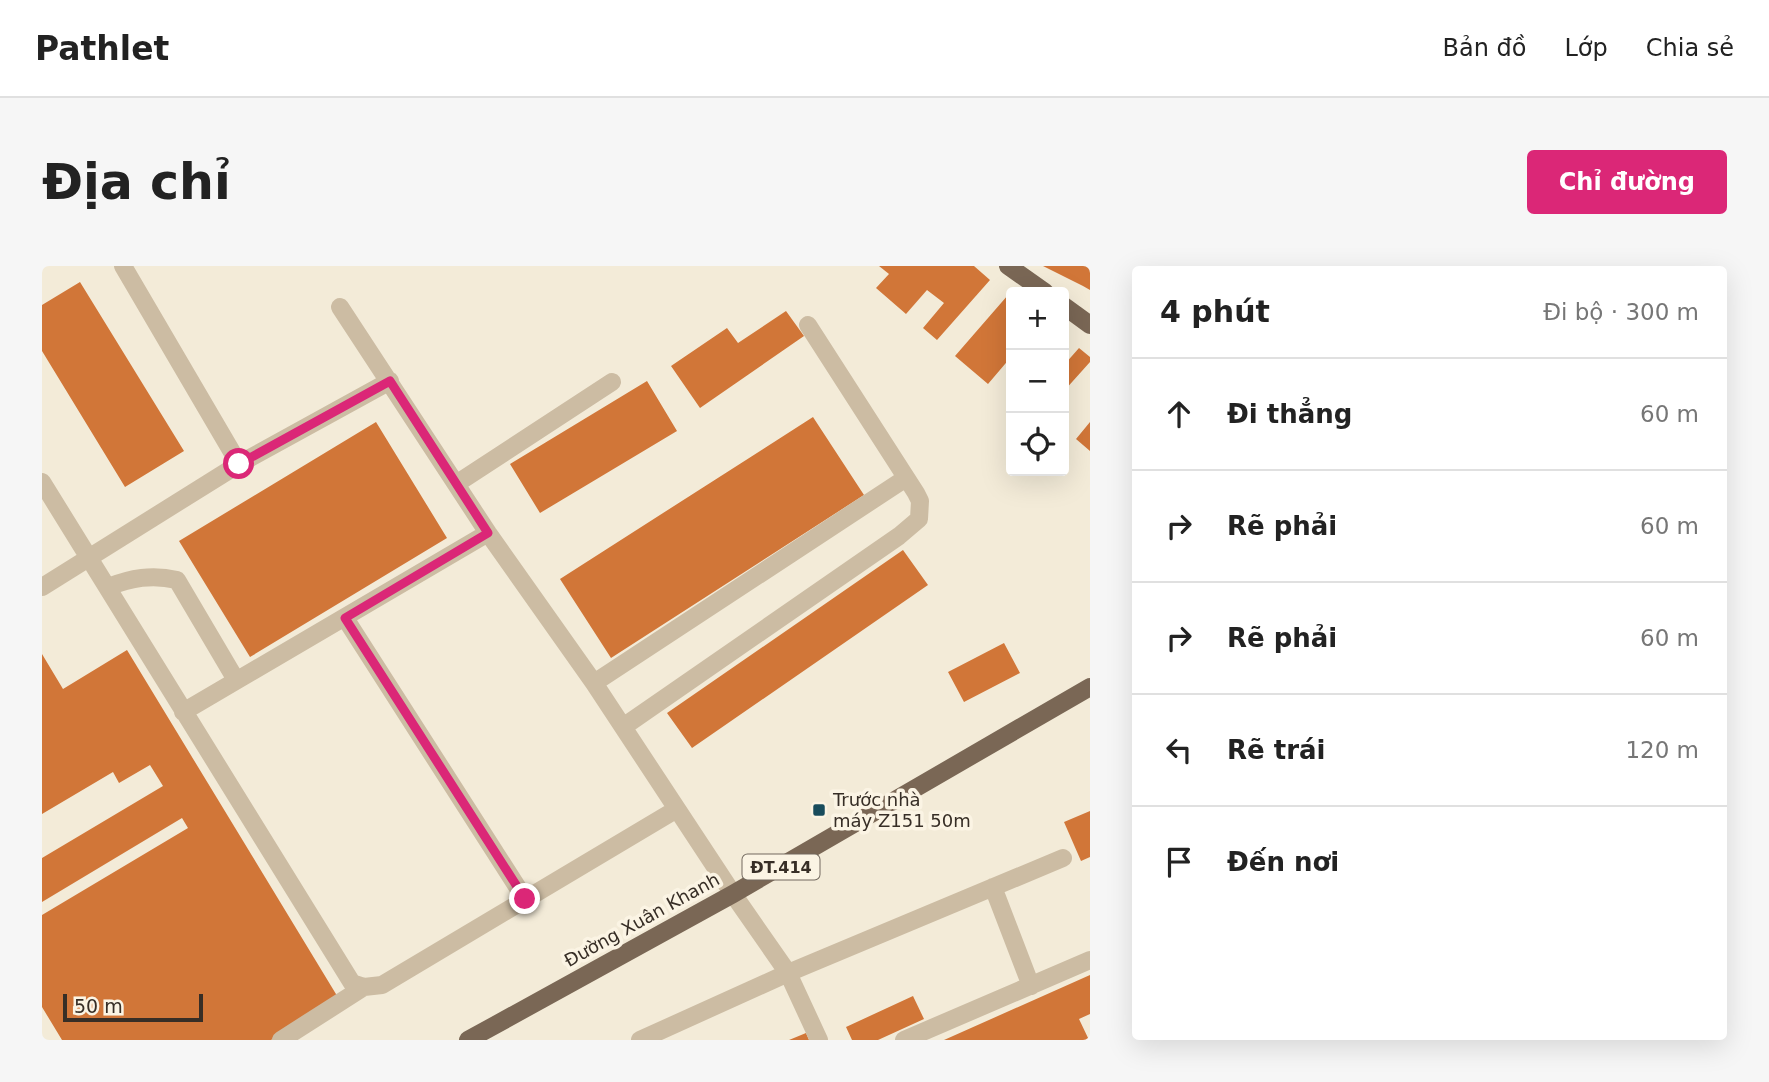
<!DOCTYPE html>
<html lang="vi">
<head>
<meta charset="utf-8">
<style>
  :root { --surface:#fff; --page:#f6f6f6; --text:#222; --muted:#767676; --line:#e0e0e0; --accent:#db2777 }
  body { margin:0; font-family:"DejaVu Sans",sans-serif; background:var(--page); color:var(--text) }
  .controls { position:absolute; right:21px; top:21px; display:grid; overflow:hidden; border-radius:7px; box-shadow:0 7px 28px #0002 }
  .controls button { width:63px; height:63px; display:grid; place-items:center; padding:0; border:0; border-bottom:2px solid var(--line); background:var(--surface); color:var(--text); font:35px sans-serif }
  .scale { position:absolute; left:21px; bottom:18px; width:140px; box-sizing:border-box; padding-left:7px; border:4px solid #372e26; border-top:0; font-size:19px; line-height:24px; white-space:nowrap; color:#372e26; -webkit-text-stroke:5px #fbf4e4; paint-order:stroke }
  .stop { position:absolute; width:21px; height:21px; margin:-16px; border:5px solid #db2777; border-radius:50%; background:#fff }
  .stop.end { background:#db2777; border-color:#fff; box-shadow:0 2px 7px #0008 }
  .list { margin:0; padding:0; list-style:none }
  h2 { display:flex; justify-content:space-between; align-items:center; height:91px; margin:0; padding:0 28px; font-size:30px }
  h2 small { font-size:23px; font-weight:400; color:var(--muted) }
  .list li { display:grid; grid-template-columns:46px 1fr auto; gap:21px; align-items:center; box-sizing:border-box; height:112px; padding:0 28px; border-top:2px solid var(--line) }
  .list b { display:block; font-size:26px; white-space:nowrap }
  .list em { font-size:23px; font-style:normal; color:var(--muted) }
  .icon { flex:none; width:38px; height:38px; fill:none; stroke:currentColor; stroke-width:2; stroke-linecap:round; stroke-linejoin:round }
  .map { position:relative; flex:none; width:1048px; height:774px; overflow:hidden; border-radius:7px }
  header { display:flex; align-items:center; gap:42px; box-sizing:border-box; height:98px; padding:0 35px; background:var(--surface); border-bottom:2px solid var(--line) }
  header strong { font-size:33px }
  nav { display:flex; gap:38px; margin-inline-start:auto; font-size:24px }
  .intro { display:flex; align-items:center; justify-content:space-between; box-sizing:border-box; height:168px; padding:0 42px }
  h1 { margin:0; font-size:49px }
  .button { padding:18px 32px; border-radius:7px; background:var(--accent); color:#fff; font-size:24px; font-weight:700 }
  main { display:flex; gap:42px; padding:0 42px }
  aside { flex:1; background:var(--surface); border-radius:7px; box-shadow:0 7px 28px #0002 }
  .map>svg:first-child { display:block }
  .building { fill:#d17638 }
  .lines { fill:none; stroke-linecap:round; stroke-linejoin:round }
  .minor { stroke:#ccbca3; stroke-width:18 }
  .major { stroke:#7a6755; stroke-width:18 }
  .route { stroke:#db2777; stroke-width:9 }
  .poi-dot { fill:#184c5c; stroke:#fbf4e4; stroke-width:2.5 }
  .labels { text-anchor:middle; stroke-width:7; stroke-linejoin:round; paint-order:stroke }
  .shield { fill:#fbf4e4; stroke:#72695f; stroke-width:2 }
  .shield-label { font-size:16px; font-weight:bold; fill:#372e26 }
  .poi-label { font-size:18px; fill:#372e26; stroke:#fbf4e4; text-anchor:start }
  .street-label { font-size:18px; fill:#372e26; stroke:#fbf4e4 }
</style>
</head>
<body>
<header>
<strong>Pathlet</strong>
<nav><a>Bản đồ</a><a>Lớp</a><a>Chia sẻ</a></nav>
</header>
<div class="intro"><h1>Địa chỉ</h1><a class="button">Chỉ đường</a></div>
<main>
<div class="map">
<svg width="1048" height="774" viewBox="0 0 1048 774">
  <rect width="100%" height="100%" fill="#f3ebd8"/>
  <path class="building" d="M 837,0 L 932,0 L 948,14 L 895,74 L 881,62 L 902,37 L 885,24 L 864,48 L 834,22 L 847,8 Z
    M 1001,0 L 1048,0 L 1048,24 L 1041,20 Z
    M 38,16 L 142,185 L 83,221 L 0,85 L 0,39 Z
    M 966,29 L 969,32 L 969,91 L 946,118 L 913,90 Z
    M 744,45 L 762,70 L 658,142 L 629,100 L 685,62 L 696,77 Z
    M 1037,82 L 1048,91 L 1048,96 L 1022,125 L 1022,99 Z
    M 605,115 L 635,165 L 498,247 L 468,198 Z
    M 771,151 L 822,229 L 569,392 L 518,313 Z
    M 334,156 L 405,272 L 208,391 L 137,275 Z
    M 1048,156 L 1048,185 L 1034,173 Z
    M 861,284 L 886,319 L 650,482 L 625,447 Z
    M 962,377 L 978,407 L 922,436 L 906,406 Z
    M 85,384 L 297,733 L 229,774 L 20,774 L 0,741 L 0,649 L 146,562 L 140,552 L 0,636 L 0,592 L 121,520 L 108,499 L 77,517 L 71,506 L 0,548 L 0,388 L 21,423 Z
    M 1048,545 L 1048,591 L 1039,595 L 1022,556 Z
    M 1048,709 L 1048,748 L 1037,753 L 1047,774 L 902,774 Z
    M 871,730 L 882,753 L 836,774 L 810,774 L 804,761 Z
    M 764,767 L 767,774 L 747,774 Z"/>
  <g class="lines">
    <path class="minor" d="M 81,0 L 197,198
      M 298,41 L 446,267 L 552,417 L 691,628 L 746,707 L 777,774
      M 0,216 L 310,717 L 322,721 L 340,719 L 635,543
      M 414,218 L 570,116
      M 0,321 L 197,198 L 348,115
      M 66,321 C 89,312 110,308 135,314 L 194,414
      M 303,352 L 483,633
      M 552,417 L 864,212
      M 141,446 L 446,267
      M 581,461 L 857,270 L 877,253 L 878,235 L 874,227 L 766,59
      M 951,621 L 989,720
      M 239,774 L 322,721
      M 598,774 L 746,707 L 1021,592
      M 862,774 L 1048,694"/>
    <path class="major" d="M 966,0 L 1003,26
      M 1022,40 L 1048,59
      M 426,774 L 691,628 L 1048,421"/>
  </g>
  <g class="lines">
    <path class="route" d="M 197,198 L 348,115 L 446,267 L 303,352 L 483,633"/>
  </g>
  <rect class="poi-dot" x="770" y="537" width="14" height="14" rx="3.5"/>
  <g class="labels">
    <rect class="shield" x="700.5" y="588.5" width="77" height="25" rx="5"/>
    <g class="shield-label">
      <text x="739" y="607">ĐT.414</text>
    </g>
    <g class="poi-label">
      <text x="791" y="540">Trước nhà<tspan x="791" dy="21">máy Z151 50m</tspan></text>
    </g>
    <g class="street-label">
      <text transform="translate(600 654) rotate(-29)" y="6">Đường Xuân Khanh</text>
    </g>
  </g>
</svg>
<div class="controls">
<button>+</button>
<button>−</button>
<button><svg class="icon" aria-label="locate" viewBox="0 0 24 24"><circle cx="12" cy="12" r="6"/><path d="M12 2v4M12 18v4M2 12h4M18 12h4"/></svg></button>
</div>
<div class="scale">50 m</div>
<div class="stop" style="left:197px;top:198px"></div>
<div class="stop end" style="left:483px;top:633px"></div>
</div>
<aside>
<h2>4 phút<small>Đi bộ · 300 m</small></h2>
<ul class="list">
<li><svg class="icon" aria-label="ahead" viewBox="0 0 24 24"><path d="M12 20V5M6 11l6-6 6 6"/></svg><div><b>Đi thẳng</b></div><em>60 m</em></li>
<li><svg class="icon" aria-label="right" viewBox="0 0 24 24"><path d="M7 20v-9h11M14 6l5 5-5 5"/></svg><div><b>Rẽ phải</b></div><em>60 m</em></li>
<li><svg class="icon" aria-label="right" viewBox="0 0 24 24"><path d="M7 20v-9h11M14 6l5 5-5 5"/></svg><div><b>Rẽ phải</b></div><em>60 m</em></li>
<li><svg class="icon" aria-label="left" viewBox="0 0 24 24"><path d="M17 20v-9H6M10 6l-5 5 5 5"/></svg><div><b>Rẽ trái</b></div><em>120 m</em></li>
<li><svg class="icon" aria-label="arrive" viewBox="0 0 24 24"><path d="M6 21V4h12l-3 4 3 4H6"/></svg><div><b>Đến nơi</b></div></li>
</ul>
</aside>
</main>
</body>
</html>
